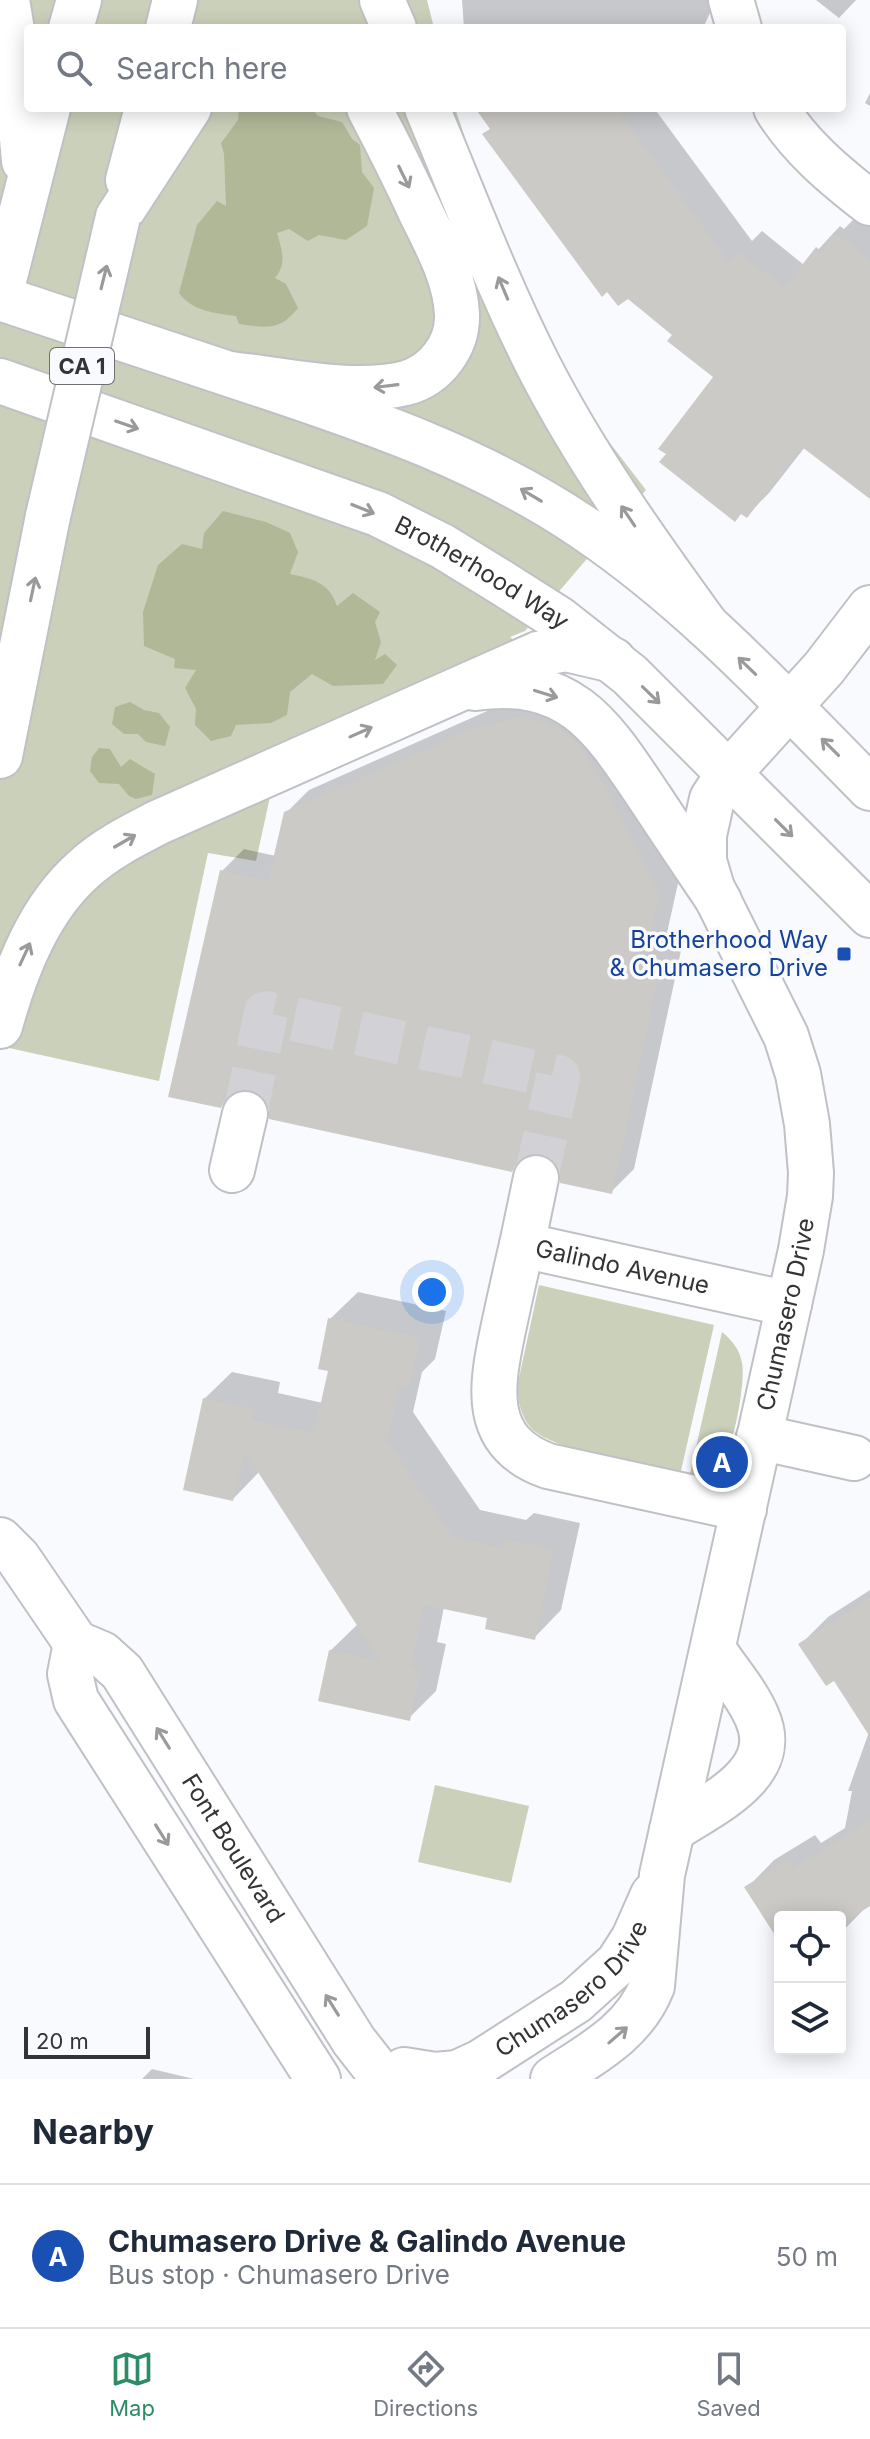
<!DOCTYPE html>
<html lang="en">
<head>
<meta charset="utf-8">
<style>
  :root { --surface:#fff; --page:#f6f6f7; --text:#1f2937; --muted:#747a83; --line:#e0e1e3; --accent:#2b8c65 }
  body { margin:0; font-family:Inter,sans-serif; background:var(--page); color:var(--text) }
  .controls { position:absolute; right:24px; bottom:24px; display:grid; overflow:hidden; border-radius:8px; box-shadow:0 4px 20px #0003 }
  .controls button { width:72px; height:72px; display:grid; place-items:center; padding:0; border:0; border-bottom:2px solid var(--line); background:var(--surface); color:var(--text); font:40px sans-serif }
  .scale { position:absolute; left:24px; bottom:20px; width:126px; box-sizing:border-box; padding-left:8px; border:4px solid #343436; border-top:0; font-size:22px; line-height:28px; white-space:nowrap; color:#343436; -webkit-text-stroke:6px #f9fafe; paint-order:stroke }
  .you { position:absolute; left:432px; top:1292px; width:28px; height:28px; margin:-20px; border:6px solid #fff; border-radius:50%; background:#1a73e8; box-shadow:0 0 0 12px #1a73e833 }
  .badge { display:grid; place-items:center; width:52px; height:52px; border-radius:50%; background:var(--accent); color:#fff; font-size:26px; font-weight:700 }
  .pin { position:absolute; translate:-50% -50%; border:4px solid #fff; box-shadow:0 2px 8px #0006 }
  .list { margin:0; padding:0; list-style:none }
  h2 { display:flex; justify-content:space-between; align-items:center; height:104px; margin:0; padding:0 32px; font-size:34px }
  h2 small { font-size:26px; font-weight:400; color:var(--muted) }
  .list li { display:grid; grid-template-columns:52px 1fr auto; gap:24px; align-items:center; box-sizing:border-box; height:144px; padding:0 32px; border-top:2px solid var(--line) }
  .list b { display:block; font-size:30px; white-space:nowrap }
  .list p { margin:0; font-size:26px; white-space:nowrap; color:var(--muted) }
  .list em { font-size:26px; font-style:normal; color:var(--muted) }
  .icon { flex:none; width:44px; height:44px; fill:none; stroke:currentColor; stroke-width:2; stroke-linecap:round; stroke-linejoin:round }
  .map { position:relative; flex:none; width:870px; height:2079px; overflow:hidden }
  .search { position:absolute; background:var(--surface); box-shadow:0 4px 20px #0003; left:24px; right:24px; top:24px; height:88px; display:flex; align-items:center; gap:20px; box-sizing:border-box; padding:0 28px; border-radius:8px; color:var(--muted); font-size:30px }
  .sheet { height:248px; background:var(--surface) }
  nav { display:flex; justify-content:space-around; align-items:center; box-sizing:border-box; height:112px; border-top:2px solid var(--line); background:var(--surface); font-size:22px; color:var(--muted) }
  nav a { display:grid; justify-items:center; gap:4px }
  nav .on { color:var(--accent) }
  .map>svg:first-child { display:block }
  .green { fill:#cbd0ba }
  .forest { fill:#b0b898 }
  .shadow { fill:#0003 }
  .building { fill:#cccac6 }
  .lines { fill:none; stroke-linecap:round; stroke-linejoin:round }
  .minor-tunnel { stroke:#d2d2d6; stroke-width:44; stroke-dasharray:44 22; stroke-linecap:butt }
  .minor-casing { stroke:#bfc1c5; stroke-width:48 }
  .major-casing { stroke:#bfc1c5; stroke-width:48 }
  .highway-casing { stroke:#bfc1c5; stroke-width:48 }
  .minor { stroke:#fff; stroke-width:44 }
  .major { stroke:#fff; stroke-width:44 }
  .highway { stroke:#fff; stroke-width:44 }
  .highway-bridge-casing { stroke:#bfc1c5; stroke-width:48; stroke-linecap:butt }
  .highway-bridge { stroke:#fff; stroke-width:44 }
  .oneway { stroke:#9a9a9a }
  .transit-dot { fill:#1a4fb4; stroke:#f9fafe; stroke-width:3 }
  .labels { text-anchor:middle; stroke-width:7; stroke-linejoin:round; paint-order:stroke }
  .shield { fill:#f9fafe; stroke:#6f6f72; stroke-width:2 }
  .shield-label { font-size:22px; font-weight:bold; fill:#343436 }
  .street-label { font-size:24px; fill:#343436; stroke:#f9fafe }
  .transit-label { font-size:24px; fill:#164399; stroke:#f9fafe; text-anchor:end }
</style>
</head>
<body>
<div class="map">
<svg width="870" height="2079" viewBox="0 0 870 2079">
  <rect width="100%" height="100%" fill="#f9fafe"/>
  <path class="green" d="M 0,0 L 427,0 L 434,28 L 28,28 L 28,108 L 455,108 L 501,244 L 549,342 L 593,421 L 646,490 L 525,631 L 510,637 L 515,641 L 280,751 L 256,861 L 208,853 L 159,1081 L 0,1046 Z
    M 539,1285 L 714,1325 L 681,1471 C 648,1464 552,1451 531,1428 C 521,1417 518,1401 517,1387 Z
    M 722,1332 C 732,1340 740,1350 742,1363 C 746,1381 733,1453 720,1466 C 711,1474 701,1474 690,1474 Z
    M 435,1785 L 529,1806 L 511,1883 L 418,1862 Z"/>
  <path class="forest" d="M 239,108 L 311,108 L 318,116 L 342,122 L 352,139 L 360,145 L 362,172 L 374,188 L 367,226 L 346,240 L 319,235 L 308,241 L 289,229 L 277,233 C 282,250 287,264 275,278 L 286,284 L 298,308 C 280,331 266,328 239,324 L 236,316 C 214,313 192,311 179,293 L 197,225 L 217,201 L 226,206 L 224,154 L 221,143 L 238,120 Z
    M 223,511 L 266,522 L 290,533 L 298,552 L 290,574 C 313,579 329,582 337,606 L 353,593 L 380,612 L 375,622 L 381,642 L 375,660 L 385,654 L 397,665 L 383,684 L 333,686 L 312,674 L 290,692 L 287,715 L 271,723 L 236,725 L 231,736 L 211,741 L 195,725 L 196,709 L 185,688 L 196,670 L 174,668 L 175,659 L 144,646 L 143,612 L 158,565 L 182,544 L 202,549 L 204,533 Z
    M 130,702 L 144,710 L 159,713 L 170,727 L 165,746 L 146,742 L 138,734 L 124,734 L 112,724 L 115,707 Z
    M 99,748 L 110,749 L 121,767 L 130,759 L 155,774 L 152,795 L 136,799 L 129,796 L 119,784 L 99,783 L 90,771 L 92,757 Z"/>
  <path class="shadow" d="M 462,0 L 716,0 L 703,28 L 464,28 Z
    M 816,0 L 856,0 L 839,18 Z
    M 870,93 L 870,106 L 865,103 Z
    M 477,108 L 654,108 L 752,241 L 762,231 L 804,265 L 840,226 L 844,229 L 860,213 L 870,221 L 870,482 L 805,447 L 769,493 L 747,515 L 716,377 L 675,335 L 492,128 Z
    M 560,698 L 681,870 L 665,942 L 682,946 L 634,1169 L 611,1192 L 561,1169 L 553,1157 L 542,1152 L 529,1152 L 511,1170 L 271,1105 L 264,1095 L 250,1088 L 238,1088 L 220,1106 L 222,871 L 244,849 L 276,856 L 286,813 L 309,790 L 494,708 Z
    M 358,1292 L 446,1311 L 435,1359 L 422,1372 L 413,1412 L 480,1510 L 526,1520 L 534,1513 L 580,1523 L 561,1610 L 534,1638 L 490,1617 L 444,1607 L 437,1642 L 446,1644 L 436,1691 L 409,1718 L 330,1651 L 358,1624 L 260,1471 L 233,1499 L 204,1399 L 232,1372 L 280,1382 L 278,1393 L 323,1403 L 330,1370 L 330,1319 Z
    M 870,1590 L 870,1903 L 840,1934 L 840,1917 L 780,1917 L 780,1939 L 747,1888 L 774,1860 L 815,1835 L 821,1843 L 845,1828 L 852,1791 L 848,1791 L 869,1732 L 835,1678 L 801,1644 L 828,1617 Z
    M 152,2069 L 194,2079 L 142,2079 Z"/>
  <path class="building" d="M 475,108 L 616,108 L 729,263 L 738,252 L 784,288 L 816,247 L 822,252 L 836,234 L 870,261 L 870,499 L 802,447 L 747,518 L 741,514 L 735,522 L 659,462 L 666,454 L 658,449 L 713,377 L 667,341 L 672,335 L 628,299 L 618,306 L 607,292 L 602,297 L 482,134 L 490,129 Z
    M 515,718 L 537,720 L 559,728 L 580,745 L 615,805 L 660,893 L 643,964 L 660,968 L 612,1194 L 560,1183 L 559,1169 L 552,1159 L 542,1154 L 527,1155 L 517,1162 L 512,1172 L 269,1119 L 269,1106 L 263,1096 L 250,1090 L 237,1090 L 227,1096 L 221,1108 L 168,1097 L 220,870 L 268,881 L 284,812 L 470,730 Z
    M 328,1318 L 420,1338 L 409,1388 L 399,1387 L 387,1440 L 453,1537 L 503,1548 L 505,1539 L 554,1550 L 535,1640 L 485,1629 L 487,1618 L 424,1605 L 411,1668 L 420,1671 L 410,1721 L 318,1701 L 329,1650 L 380,1661 L 245,1452 L 233,1501 L 183,1490 L 203,1398 L 254,1409 L 252,1420 L 314,1433 L 328,1371 L 318,1369 Z
    M 870,1598 L 870,1737 L 834,1681 L 826,1686 L 798,1644 Z
    M 870,1820 L 870,1906 L 840,1925 L 840,1917 L 780,1917 L 780,1943 L 744,1887 L 787,1860 L 793,1869 Z"/>
  <g class="lines">
    <path class="minor-tunnel" d="M 245,1114 L 266,1013 L 558,1077 L 536,1178"/>
    <defs>
      <g id="minor">
        <path d="M 731,0 L 739,28"/>
        <path d="M 776,108 C 799,146 835,176 870,203"/>
        <path d="M 232,1170 L 245,1114"/>
        <path d="M 522,1245 L 536,1178"/>
        <path d="M 759,1437 L 854,1458"/>
        <path id="s1" d="M 744,1509 L 548,1466 C 481,1442 491,1387 503,1330 C 509,1302 515,1274 522,1245 L 789,1304"/>
        <path id="s2" d="M 0,1540 L 18,1558 L 76,1643 L 102,1654 L 122,1672 L 354,2041 L 376,2069"/>
        <path d="M 76,1643 L 70,1674 L 76,1700 L 318,2079"/>
        <path d="M 672,1830 C 711,1804 782,1774 757,1717 C 747,1693 727,1671 713,1649"/>
        <path id="s3" d="M 404,2070 L 435,2075 L 457,2073 L 481,2062 L 576,2001 L 618,1963 L 634,1938 L 653,1895"/>
        <path id="s4" d="M 553,2079 C 593,2053 634,2032 652,1986 L 662,1875 L 801,1250 L 810,1196 L 811,1173 L 807,1124 L 798,1074 L 786,1036 L 712,888 L 704,861 L 704,835 L 712,799 L 729,773 L 824,668 L 870,608"/>
      </g>
      <g id="major">
        <path d="M 0,298 C 86,326 172,355 259,384 C 373,422 484,460 584,528 C 691,600 780,697 870,788"/>
        <path id="s5" d="M 0,381 L 378,514 L 442,546 L 499,581 L 559,619 L 630,675 L 870,915"/>
      </g>
      <path id="highway" d="M 7,0 L 13,36 L 24,161
        M 382,0 L 394,28
        M 71,28 L 79,0
        M 168,28 L 175,0
        M 427,108 C 463,194 496,282 538,365 C 585,457 645,541 706,625
        M 128,180 L 147,108
        M 118,217 L 189,108
        M 0,296 L 48,108
        M 230,374 C 285,380 353,396 406,383 C 436,375 458,345 457,315 C 456,281 438,247 423,217 C 406,180 388,144 369,108
        M 475,688 C 572,675 602,727 650,798 C 673,833 696,867 719,901
        M 0,756 L 48,516
        M 0,1026 C 16,969 39,908 85,868 C 107,848 134,835 159,822 L 538,654 L 566,649 L 613,660"/>
    </defs>
    <use href="#minor" class="minor-casing"/>
    <use href="#major" class="major-casing"/>
    <use href="#highway" class="highway-casing"/>
    <use href="#minor" class="minor"/>
    <use href="#major" class="major"/>
    <use href="#highway" class="highway"/>
    <defs>
      <path id="highway-bridge" d="M 48,516 L 118,217"/>
    </defs>
    <use href="#highway-bridge" class="highway-bridge-casing"/>
    <use href="#highway-bridge" class="highway-bridge"/>
  </g>
  <defs><path id="oneway-shaft" d="M-6 0H5M1.5-3L5.5 0L1.5 3" fill="none" stroke-width="1.6" stroke-linecap="round" stroke-linejoin="round" transform="scale(2)"/></defs>
  <g class="oneway">
    <use href="#oneway-shaft" transform="translate(404 177) rotate(64)"/>
    <use href="#oneway-shaft" transform="translate(104 277) rotate(-76)"/>
    <use href="#oneway-shaft" transform="translate(503 288) rotate(-113)"/>
    <use href="#oneway-shaft" transform="translate(386 386) rotate(173)"/>
    <use href="#oneway-shaft" transform="translate(127 425) rotate(19)"/>
    <use href="#oneway-shaft" transform="translate(531 495) rotate(-149)"/>
    <use href="#oneway-shaft" transform="translate(363 509) rotate(22)"/>
    <use href="#oneway-shaft" transform="translate(628 516) rotate(-124)"/>
    <use href="#oneway-shaft" transform="translate(33 589) rotate(-78)"/>
    <use href="#oneway-shaft" transform="translate(747 666) rotate(-136)"/>
    <use href="#oneway-shaft" transform="translate(546 694) rotate(17)"/>
    <use href="#oneway-shaft" transform="translate(651 695) rotate(44)"/>
    <use href="#oneway-shaft" transform="translate(361 732) rotate(-24)"/>
    <use href="#oneway-shaft" transform="translate(830 747) rotate(-135)"/>
    <use href="#oneway-shaft" transform="translate(784 828) rotate(45)"/>
    <use href="#oneway-shaft" transform="translate(125 841) rotate(-30)"/>
    <use href="#oneway-shaft" transform="translate(25 954) rotate(-65)"/>
    <use href="#oneway-shaft" transform="translate(163 1738) rotate(-122)"/>
    <use href="#oneway-shaft" transform="translate(162 1835) rotate(58)"/>
    <use href="#oneway-shaft" transform="translate(332 2005) rotate(-122)"/>
    <use href="#oneway-shaft" transform="translate(618 2035) rotate(-41)"/>
  </g>
  <rect class="transit-dot" x="836" y="946" width="16" height="16" rx="4"/>
  <g class="labels">
    <rect class="shield" x="50" y="348" width="64" height="36" rx="6"/>
    <g class="shield-label">
      <text x="82" y="374">CA 1</text>
    </g>
    <g class="street-label">
      <text dy="8" stroke="none"><textPath href="#s5" startOffset="520">Brotherhood Way</textPath></text>
      <text dy="8" stroke="none"><textPath href="#s1" startOffset="552">Galindo Avenue</textPath></text>
      <text dy="8" stroke="none"><textPath href="#s4" startOffset="824">Chumasero Drive</textPath></text>
      <text dy="8" stroke="none"><textPath href="#s2" startOffset="392">Font Boulevard</textPath></text>
      <text dy="8" stroke="none"><textPath href="#s3" startOffset="198">Chumasero Drive</textPath></text>
    </g>
    <g class="transit-label">
      <text x="828" y="948">Brotherhood Way<tspan x="828" dy="28">&amp; Chumasero Drive</tspan></text>
    </g>
  </g>
</svg>
<div class="controls">
<button><svg class="icon" aria-label="locate" viewBox="0 0 24 24"><circle cx="12" cy="12" r="6"/><path d="M12 2v4M12 18v4M2 12h4M18 12h4"/></svg></button>
<button><svg class="icon" aria-label="layers" viewBox="0 0 24 24"><path d="M12 4l9 5-9 5-9-5zM3 14l9 5 9-5"/></svg></button>
</div>
<div class="scale">20 m</div>
<div class="you"></div>
<div class="pin badge" style="left:722px;top:1462px;background:#1a4fb4">A</div>
<div class="search"><svg class="icon" aria-label="search" viewBox="0 0 24 24"><circle cx="10" cy="10" r="6"/><path d="M15 15l6 6"/></svg>Search here</div>
</div>
<section class="sheet">
<h2>Nearby<small></small></h2>
<ul class="list">
<li><span class="badge" style="background:#1a4fb4">A</span><div><b>Chumasero Drive &amp; Galindo Avenue</b><p>Bus stop · Chumasero Drive</p></div><em>50 m</em></li>
</ul>
</section>
<nav>
<a class="on"><svg class="icon" aria-label="map" viewBox="0 0 24 24"><path d="M3 6l6-2 6 2 6-2v14l-6 2-6-2-6 2zM9 4v14M15 6v14"/></svg>Map</a>
<a><svg class="icon" aria-label="directions" viewBox="0 0 24 24"><path d="M12 3l9 9-9 9-9-9zM9 14v-3h6M13 9l2 2-2 2"/></svg>Directions</a>
<a><svg class="icon" aria-label="saved" viewBox="0 0 24 24"><path d="M7 4h10v16l-5-4-5 4z"/></svg>Saved</a>
</nav>
</body>
</html>
